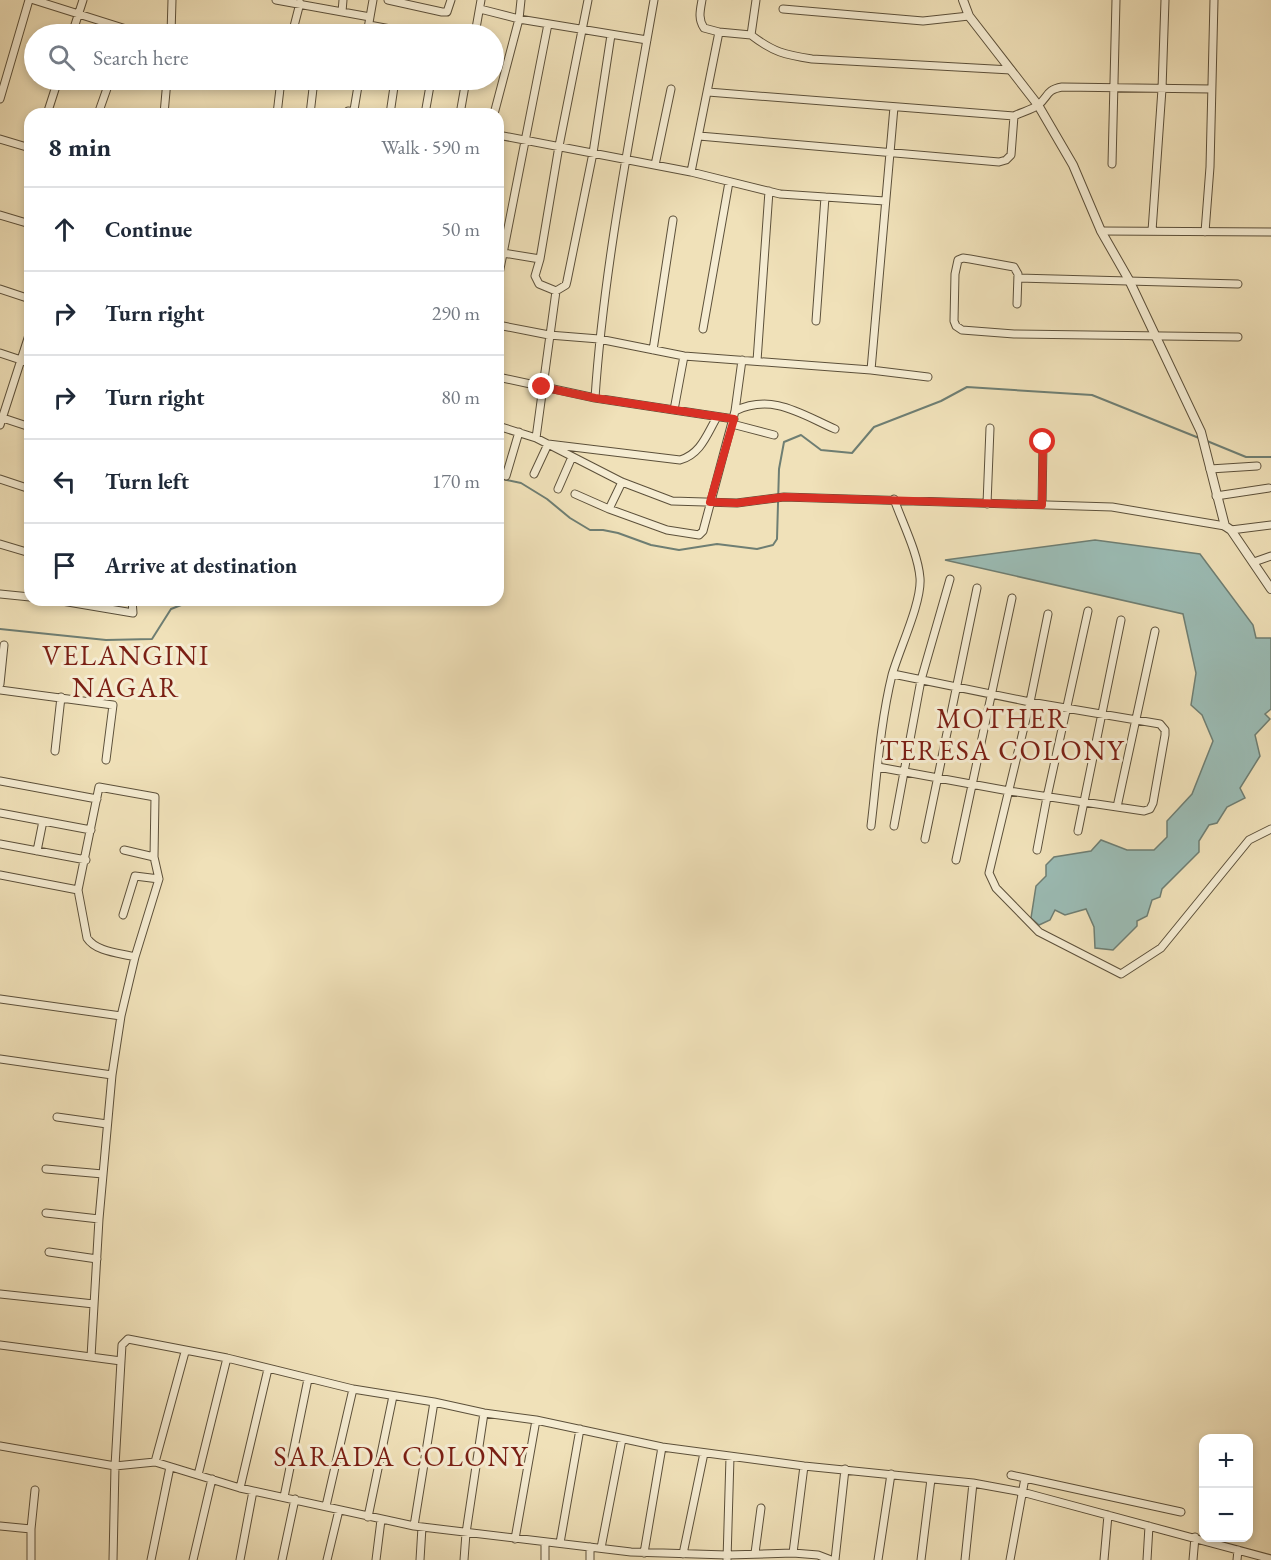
<!DOCTYPE html>
<html lang="en">
<head>
<meta charset="utf-8">
<style>
  :root { --surface:#fff; --page:#f6f6f7; --text:#1f2937; --muted:#747a83; --line:#e0e1e3 }
  body { margin:0; font-family:"EB Garamond",serif; background:var(--page); color:var(--text) }
  .controls { position:absolute; right:18px; bottom:18px; display:grid; overflow:hidden; border-radius:12px; box-shadow:0 3px 9px #0003 }
  .controls button { width:54px; height:54px; display:grid; place-items:center; padding:0; border:0; border-bottom:2px solid var(--line); background:var(--surface); color:var(--text); font:30px sans-serif }
  .stop { position:absolute; width:18px; height:18px; margin:-14px; border:4px solid #d93025; border-radius:50%; background:#fff }
  .stop.end { background:#d93025; border-color:#fff; box-shadow:0 2px 6px #0008 }
  .list { margin:0; padding:0; list-style:none }
  h2 { display:flex; justify-content:space-between; align-items:center; height:78px; margin:0; padding:0 24px; font-size:26px }
  h2 small { font-size:20px; font-weight:400; color:var(--muted) }
  .list li { display:grid; grid-template-columns:39px 1fr auto; gap:18px; align-items:center; box-sizing:border-box; height:84px; padding:0 24px; border-top:2px solid var(--line) }
  .list b { display:block; font-size:22px; white-space:nowrap }
  .list em { font-size:20px; font-style:normal; color:var(--muted) }
  .icon { flex:none; width:33px; height:33px; fill:none; stroke:currentColor; stroke-width:2; stroke-linecap:round; stroke-linejoin:round }
  .map { position:relative; flex:none; width:1271px; height:1560px; overflow:hidden }
  .search { position:absolute; background:var(--surface); box-shadow:0 3px 9px #0003; left:24px; top:24px; width:480px; height:66px; display:flex; align-items:center; gap:15px; box-sizing:border-box; padding:0 21px; border-radius:33px; color:var(--muted); font-size:22px }
  .panel { position:absolute; background:var(--surface); box-shadow:0 3px 9px #0003; left:24px; top:108px; width:480px; height:498px; border-radius:18px }
  .map>svg:first-child { display:block }
  .water { fill:#9bbcb5; stroke:#6e7e73; stroke-width:1.5 }
  .lines { fill:none; stroke-linecap:round; stroke-linejoin:round }
  .stream { stroke:#6e7e73; stroke-width:2 }
  .minor-casing { stroke:#5c503a; stroke-width:9 }
  .tertiary-casing { stroke:#5c503a; stroke-width:10 }
  .minor { stroke:#f5ecd2; stroke-width:7 }
  .tertiary { stroke:#f5ecd2; stroke-width:8 }
  .route { stroke:#d93025; stroke-width:8 }
  .labels { text-anchor:middle; stroke-width:6; stroke-linejoin:round; paint-order:stroke }
  .neighbourhood-label { font-size:28px; letter-spacing:1.5px; fill:#7a1f14; stroke:#f5ecd2 }
</style>
</head>
<body>
<div class="map">
<svg width="1271" height="1560" viewBox="0 0 1271 1560">
  <rect width="100%" height="100%" fill="#f0e1b9"/>
  <filter id="stains"><feTurbulence type="fractalNoise" baseFrequency=".00333" numOctaves="4"/><feColorMatrix values="0 0 0 0 .2 0 0 0 0 .09 0 0 0 0 .02 0 0 0 .5 -.17"/></filter>
  <radialGradient id="worn" r=".72"><stop offset=".6" stop-color="#630" stop-opacity="0"/><stop offset="1" stop-color="#630" stop-opacity=".3"/></radialGradient>
  <path class="water" d="M 1095,540 L 1200,554 L 1253,625 L 1256,638 L 1271,638 L 1271,709 L 1265,714 L 1270,719 L 1255,735 L 1260,756 L 1240,788 L 1245,798 L 1227,807 L 1217,823 L 1209,825 L 1199,841 L 1199,852 L 1162,889 L 1160,897 L 1152,900 L 1147,916 L 1137,921 L 1137,926 L 1113,950 L 1095,948 L 1094,927 L 1086,909 L 1065,915 L 1055,910 L 1050,920 L 1039,925 L 1031,918 L 1036,886 L 1046,876 L 1046,865 L 1054,857 L 1091,851 L 1101,840 L 1127,850 L 1154,850 L 1167,837 L 1167,821 L 1192,794 L 1213,741 L 1202,715 L 1191,705 L 1196,673 L 1183,614 L 945,560 Z"/>
  <g class="lines">
    <path class="stream" d="M 1207,441 L 1246,457 L 1271,457
      M 498,478 L 521,483 L 547,499 L 570,518 L 590,530 L 603,530 L 618,533 L 651,545 L 679,550 L 717,544 L 757,549 L 773,545 L 777,539 L 779,469 L 784,442 L 801,435 L 821,450 L 852,453 L 874,427 L 941,401 L 967,387 L 1092,395 L 1199,438
      M 0,629 L 106,640 L 152,639 L 171,609 L 194,600"/>
    <defs>
      <path id="minor" d="M 34,0 L 142,34
        M 276,0 L 370,17
        M 388,0 L 442,12 L 447,12 L 451,0
        M 588,0 L 559,146 L 540,259 L 535,276 L 539,284 L 556,291 L 566,285 L 567,281 L 593,153 L 611,35
        M 702,0 C 700,11 698,19 704,28 L 719,32 L 751,35 L 756,0
        M 480,9 L 519,19 L 647,40
        M 783,9 L 923,21 L 969,16
        M 342,12 L 343,0
        M 369,25 L 417,34
        M 72,34 L 83,0
        M 171,34 L 172,0
        M 292,34 L 300,3
        M 367,34 L 373,0
        M 475,34 L 481,0
        M 751,35 C 773,52 785,55 812,59 L 1011,70
        M 708,92 L 1014,116 C 1021,112 1032,110 1038,105 C 1049,97 1045,90 1062,87 L 1211,89
        M 0,99 L 29,0
        M 354,110 L 359,80
        M 47,114 L 58,80
        M 98,114 L 110,80
        M 164,114 L 167,80
        M 277,114 L 281,80
        M 310,114 L 314,80
        M 346,114 L 348,111 L 374,114
        M 390,114 L 395,80
        M 425,114 L 431,80
        M 460,114 L 466,80
        M 494,114 L 519,19 L 521,0
        M 498,135 L 691,172 L 780,194 L 885,201
        M 699,136 L 999,162 L 1006,160 L 1011,155 L 1014,116
        M 0,139 L 30,148
        M 1112,164 L 1116,0
        M 655,165 L 671,89
        M 691,172 L 719,32
        M 0,215 L 30,224
        M 1101,231 L 1271,232
        M 1152,231 L 1162,89 L 1165,0
        M 1205,232 L 1210,167 L 1214,0
        M 503,253 L 540,259
        M 1018,278 L 1238,284
        M 498,279 L 548,24
        M 0,289 L 30,299
        M 556,291 L 536,438 L 622,482 L 672,501 L 737,503 L 784,497 L 1112,507 L 1225,526
        M 1017,304 L 1018,274 L 1014,267 L 970,259 L 963,258 L 958,260 L 955,274 L 954,321 L 956,326 L 962,330 L 1014,334 L 1238,337
        M 816,321 L 825,197
        M 498,325 L 549,335 L 599,339 L 684,356 L 871,370 L 928,377
        M 703,329 L 729,182
        M 653,350 L 673,220
        M 0,353 L 30,363
        M 684,356 L 674,410 L 734,419
        M 757,361 L 769,191
        M 871,370 L 894,107
        M 498,377 L 595,398 L 674,410
        M 595,398 C 604,265 631,132 654,0
        M 735,411 L 742,360
        M 0,417 L 30,427
        M 732,424 L 774,435
        M 0,425 L 30,332
        M 498,426 L 536,438
        M 1210,469 L 1257,466
        M 534,474 L 548,444 L 680,460 C 701,454 707,434 717,417
        M 506,476 L 519,432
        M 0,479 L 30,489
        M 558,489 L 572,457
        M 575,494 L 609,509 L 622,482
        M 1216,496 L 1269,488
        M 987,504 L 990,428
        M 1042,505 L 1043,443
        M 609,509 L 667,530 L 699,535 L 703,531 L 735,411 C 772,393 801,414 835,429
        M 1231,530 L 1271,525
        M 0,544 L 30,553
        M 1254,562 L 1271,556
        M 0,594 L 30,597
        M 56,600 L 133,613 L 132,600
        M 1048,614 L 1030,702 L 989,873 L 996,888 L 1039,932 L 1121,974 L 1161,948 L 1249,840 L 1271,829
        M 0,684 L 4,645
        M 0,690 L 113,705 L 106,760
        M 55,751 L 61,697
        M 878,767 L 1009,791 L 1144,811 L 1150,809 L 1153,803 L 1165,735 L 1165,730 L 1160,724 L 1030,702 L 893,674
        M 0,781 L 97,799
        M 1117,807 L 1155,631
        M 0,813 L 91,830
        M 871,826 C 877,776 880,724 892,675 C 899,650 922,602 920,578 C 918,553 902,522 894,499
        M 894,826 L 921,680 L 950,579
        M 1078,831 L 1121,620
        M 925,839 L 977,588
        M 0,844 L 86,860
        M 124,850 L 154,857
        M 1037,850 L 1047,797 L 1088,611
        M 37,851 L 43,821
        M 956,860 L 1012,598
        M 0,875 L 78,890 L 87,938 C 96,952 120,953 135,957 L 121,1016 L 112,1075 L 99,1219 L 91,1357
        M 78,890 L 99,787 L 155,797 L 154,857 L 159,879 L 135,876 L 123,915
        M 135,957 L 159,879
        M 0,999 L 121,1016
        M 0,1059 L 112,1075
        M 57,1117 L 107,1124
        M 46,1169 L 103,1174
        M 46,1213 L 99,1219
        M 49,1252 L 97,1259
        M 0,1294 L 94,1304
        M 0,1345 L 121,1361
        M 0,1446 L 115,1466 L 155,1462 L 240,1488 L 414,1526 L 631,1552 L 727,1555 L 793,1553 L 818,1555 L 831,1560
        M 155,1462 L 185,1352
        M 198,1475 L 227,1358
        M 1025,1478 L 1181,1512
        M 240,1488 L 268,1369
        M 284,1497 L 308,1379
        M 326,1506 L 353,1389
        M 368,1517 L 393,1396
        M 0,1526 L 31,1529
        M 414,1526 L 434,1402
        M 515,1539 L 536,1420
        M 560,1543 L 580,1429
        M 590,1547 L 590,1560
        M 601,1548 L 622,1439
        M 644,1553 L 662,1447
        M 755,1553 L 761,1508
        M 793,1553 L 804,1466
        M 683,1554 L 704,1453
        M 31,1560 L 31,1529 L 35,1490
        M 113,1560 L 115,1466 L 121,1361 L 122,1345 L 128,1339 L 227,1358 L 353,1389 L 434,1402 L 484,1413 L 536,1420 L 662,1447 L 804,1466 L 973,1483 L 1022,1492 L 1271,1559
        M 151,1560 L 170,1467
        M 193,1560 L 212,1479
        M 240,1560 L 253,1491
        M 282,1560 L 295,1499
        M 327,1560 L 339,1510
        M 376,1560 L 381,1520
        M 420,1560 L 422,1527
        M 464,1560 L 466,1533 L 484,1413
        M 545,1560 L 545,1542
        M 727,1560 L 730,1457
        M 835,1560 L 845,1469
        M 878,1560 L 891,1474
        M 921,1560 L 931,1479
        M 965,1560 L 973,1483
        M 1010,1560 L 1025,1478 L 1011,1475
        M 1104,1560 L 1108,1515
        M 1147,1560 L 1149,1526
        M 1193,1560 L 1195,1537
        M 1237,1560 L 1238,1550"/>
      <path id="tertiary" d="M 963,0 L 969,16 L 1038,105 L 1073,165 L 1101,231 L 1129,280 L 1201,432 L 1225,526 L 1231,530 L 1271,589"/>
    </defs>
    <use href="#minor" class="minor-casing"/>
    <use href="#tertiary" class="tertiary-casing"/>
    <use href="#minor" class="minor"/>
    <use href="#tertiary" class="tertiary"/>
  </g>
  <g class="lines">
    <path class="route" d="M 542,387 L 595,398 L 734,419 L 710,502 L 737,503 L 784,497 L 1042,505 L 1043,442"/>
  </g>
  <g class="labels">
    <g class="neighbourhood-label">
      <text x="126" y="665">VELANGINI<tspan x="126" dy="32">NAGAR</tspan></text>
      <text x="1002" y="728">MOTHER<tspan x="1002" dy="32">TERESA COLONY</tspan></text>
      <text x="401" y="1466">SARADA COLONY</text>
    </g>
  </g>
  <rect width="100%" height="100%" filter="url(#stains)"/>
  <rect width="100%" height="100%" fill="url(#worn)"/>
</svg>
<div class="controls">
<button>+</button>
<button>−</button>
</div>
<div class="stop" style="left:1043px;top:442px"></div>
<div class="stop end" style="left:542px;top:387px"></div>
<div class="search"><svg class="icon" aria-label="search" viewBox="0 0 24 24"><circle cx="10" cy="10" r="6"/><path d="M15 15l6 6"/></svg>Search here</div>
<section class="panel">
<h2>8 min<small>Walk · 590 m</small></h2>
<ul class="list">
<li><svg class="icon" aria-label="ahead" viewBox="0 0 24 24"><path d="M12 20V5M6 11l6-6 6 6"/></svg><div><b>Continue</b></div><em>50 m</em></li>
<li><svg class="icon" aria-label="right" viewBox="0 0 24 24"><path d="M7 20v-9h11M14 6l5 5-5 5"/></svg><div><b>Turn right</b></div><em>290 m</em></li>
<li><svg class="icon" aria-label="right" viewBox="0 0 24 24"><path d="M7 20v-9h11M14 6l5 5-5 5"/></svg><div><b>Turn right</b></div><em>80 m</em></li>
<li><svg class="icon" aria-label="left" viewBox="0 0 24 24"><path d="M17 20v-9H6M10 6l-5 5 5 5"/></svg><div><b>Turn left</b></div><em>170 m</em></li>
<li><svg class="icon" aria-label="arrive" viewBox="0 0 24 24"><path d="M6 21V4h12l-3 4 3 4H6"/></svg><div><b>Arrive at destination</b></div></li>
</ul>
</section>
</div>
</body>
</html>
